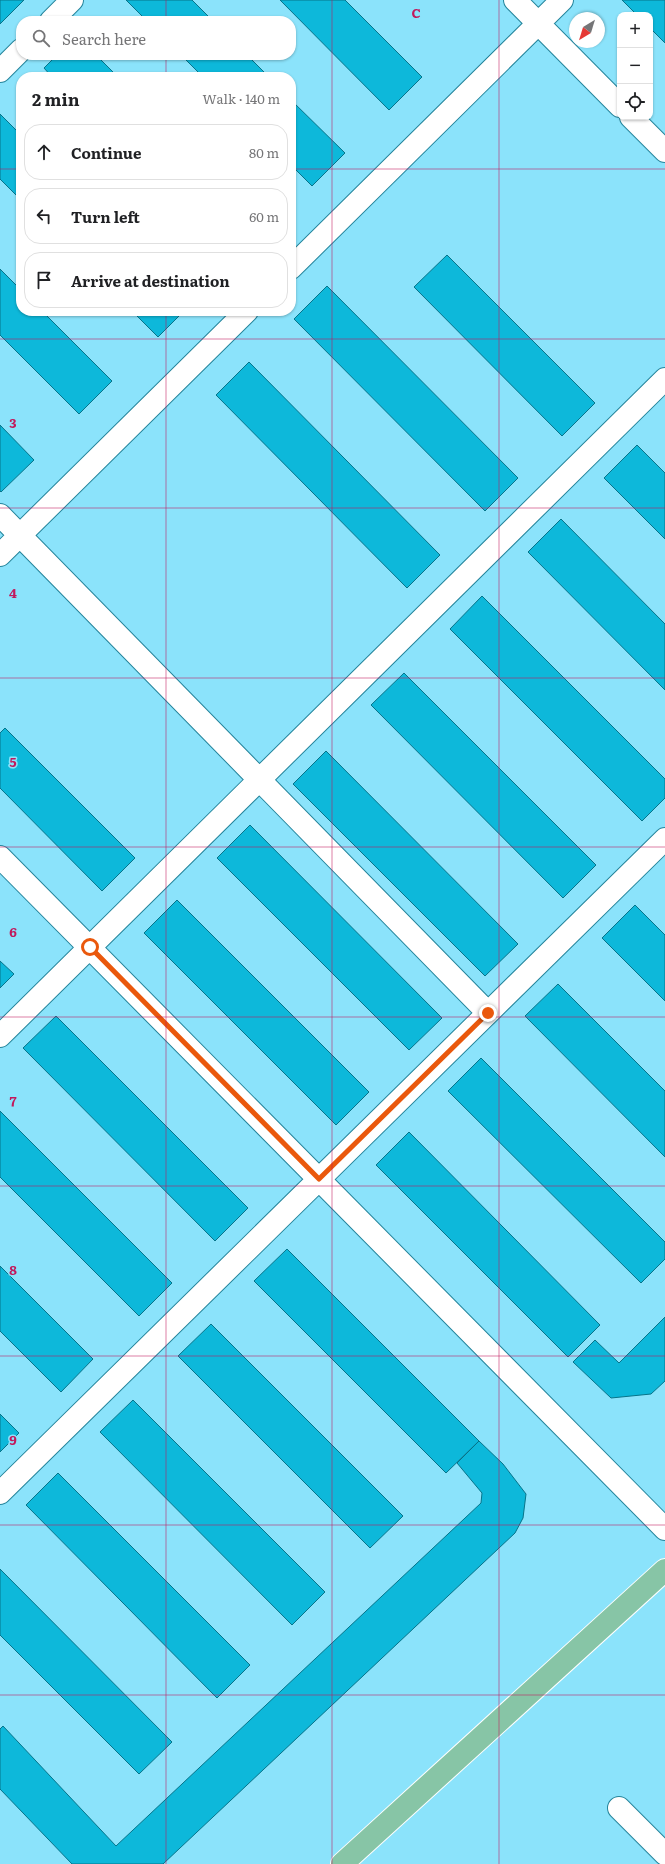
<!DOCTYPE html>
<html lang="en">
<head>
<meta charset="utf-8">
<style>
  :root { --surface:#fff; --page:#f6f6f6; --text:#202124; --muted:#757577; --line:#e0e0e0 }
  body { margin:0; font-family:Literata,serif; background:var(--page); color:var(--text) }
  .controls { position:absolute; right:12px; top:12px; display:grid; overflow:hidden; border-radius:8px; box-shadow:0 1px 3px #0004 }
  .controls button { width:36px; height:36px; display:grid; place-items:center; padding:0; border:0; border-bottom:1px solid var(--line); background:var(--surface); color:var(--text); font:20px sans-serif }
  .compass { position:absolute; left:569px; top:12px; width:36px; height:36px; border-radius:50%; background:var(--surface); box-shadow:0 1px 3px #0004; rotate:218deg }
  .stop { position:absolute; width:12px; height:12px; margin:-9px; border:3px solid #ea580c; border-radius:50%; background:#fff }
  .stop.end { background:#ea580c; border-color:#fff; box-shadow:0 1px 4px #0008 }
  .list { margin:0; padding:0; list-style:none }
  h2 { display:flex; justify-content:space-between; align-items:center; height:52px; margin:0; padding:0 16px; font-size:17px }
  h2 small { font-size:13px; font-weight:400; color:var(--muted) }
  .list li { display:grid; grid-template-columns:26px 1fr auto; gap:12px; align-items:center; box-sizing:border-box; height:56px; margin:0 8px 8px; padding:0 8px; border:1px solid var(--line); border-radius:16px }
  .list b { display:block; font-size:15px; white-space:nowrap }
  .list em { font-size:13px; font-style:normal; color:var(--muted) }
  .icon { flex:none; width:22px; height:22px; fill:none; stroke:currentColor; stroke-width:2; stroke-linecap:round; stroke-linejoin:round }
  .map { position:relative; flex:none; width:665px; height:1864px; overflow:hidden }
  .search { position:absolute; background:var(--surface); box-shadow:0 1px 3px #0004; left:16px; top:16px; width:280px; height:44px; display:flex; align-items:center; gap:10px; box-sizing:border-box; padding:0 14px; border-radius:16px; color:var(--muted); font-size:15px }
  .panel { position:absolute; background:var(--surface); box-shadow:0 1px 3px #0004; left:16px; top:72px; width:280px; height:244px; border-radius:16px }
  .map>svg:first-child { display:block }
  .building { fill:#0db8da; stroke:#06748a }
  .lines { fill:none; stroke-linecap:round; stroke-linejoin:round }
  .minor-casing { stroke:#24849b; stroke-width:24 }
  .major-casing { stroke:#fff; stroke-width:24 }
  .minor { stroke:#fff; stroke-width:22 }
  .major { stroke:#87c5a6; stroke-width:22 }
  .route { stroke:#ea580c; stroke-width:5 }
  .grid { fill:none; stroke:#c2185b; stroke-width:1; stroke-opacity:0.55 }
  .grid-label { font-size:13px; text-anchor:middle; font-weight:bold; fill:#c2185b; stroke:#8be3fb; stroke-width:3; stroke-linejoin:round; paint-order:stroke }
</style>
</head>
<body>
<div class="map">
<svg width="665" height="1864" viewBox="0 0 665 1864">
  <rect width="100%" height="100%" fill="#8be3fb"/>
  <path class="building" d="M 0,0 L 24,0 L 0,24 Z
    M 126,0 L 192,0 L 213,21 L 147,21 Z
    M 280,0 L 345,0 L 422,77 L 389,110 Z
    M 622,0 L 665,0 L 665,43 L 650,28 L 650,15 L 637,15 Z
    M 57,55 L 96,55 L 118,77 L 52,77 L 44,68 Z
    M 181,55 L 247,55 L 269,77 L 203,77 Z
    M 291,100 L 345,153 L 312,186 L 291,165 Z
    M 0,114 L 21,135 L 21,200 L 0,179 Z
    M 447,255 L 595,403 L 562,436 L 414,287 Z
    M 0,269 L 21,290 L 21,311 L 42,311 L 112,381 L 79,414 L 0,335 Z
    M 327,286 L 518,478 L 485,511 L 294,319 Z
    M 132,311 L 184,311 L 158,337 Z
    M 249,362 L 440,555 L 407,588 L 216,395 Z
    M 0,425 L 34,460 L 1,492 L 0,491 Z
    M 637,445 L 665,473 L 665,539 L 604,478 Z
    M 561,519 L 665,624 L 665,690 L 528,552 Z
    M 482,596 L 665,779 L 665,798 L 642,821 L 450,629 Z
    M 404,673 L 596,865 L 563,898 L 371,705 Z
    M 5,728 L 135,858 L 102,891 L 0,788 L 0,733 Z
    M 326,751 L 518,944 L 485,976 L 293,784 Z
    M 250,825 L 442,1018 L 409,1050 L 217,858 Z
    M 177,900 L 369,1092 L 336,1125 L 144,933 Z
    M 635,905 L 665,935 L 665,1001 L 602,938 Z
    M 0,961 L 14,974 L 0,988 Z
    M 558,984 L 665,1091 L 665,1157 L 525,1016 Z
    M 56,1016 L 248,1208 L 215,1241 L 23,1048 Z
    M 481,1058 L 665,1242 L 665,1259 L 641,1283 L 448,1091 Z
    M 0,1111 L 172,1283 L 139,1316 L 0,1177 Z
    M 409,1132 L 600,1325 L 568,1357 L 376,1165 Z
    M 287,1249 L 479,1441 L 446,1473 L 254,1281 Z
    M 0,1266 L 93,1359 L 61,1392 L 0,1331 Z
    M 665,1317 L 665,1381 L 651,1394 L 611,1398 L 573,1362 L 595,1340 L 619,1363 Z
    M 211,1324 L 403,1516 L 370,1548 L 178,1356 Z
    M 133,1400 L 325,1592 L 292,1625 L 100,1432 Z
    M 0,1414 L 19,1433 L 0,1452 Z
    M 479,1441 L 503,1464 L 526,1494 L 523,1518 L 515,1533 L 163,1864 L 72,1864 L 0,1789 L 0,1729 L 3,1726 L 116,1846 L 481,1503 L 482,1493 L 457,1463 Z
    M 58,1473 L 250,1665 L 217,1698 L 26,1505 Z
    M 0,1569 L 172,1742 L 139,1774 L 0,1635 Z"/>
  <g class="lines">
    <defs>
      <path id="minor" d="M 515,0 L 620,106
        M 51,21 L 72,0
        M 0,71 L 21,50
        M 631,117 L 665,151
        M 291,268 L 562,0
        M 0,515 L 488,1013
        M 0,555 L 247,311
        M 0,857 L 665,1529
        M 0,1036 L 665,379
        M 0,1493 L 665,839
        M 619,1808 L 665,1854"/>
      <path id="major" d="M 342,1864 L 665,1570"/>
    </defs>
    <use href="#minor" class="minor-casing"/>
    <use href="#major" class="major-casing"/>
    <use href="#minor" class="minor"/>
    <use href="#major" class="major"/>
  </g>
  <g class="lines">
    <path class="route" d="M 90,947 L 319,1179 L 488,1013"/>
  </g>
  <path class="grid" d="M 166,0 L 166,21M 332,0 L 332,1864M 499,0 L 499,1864M 166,55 L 166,77M 0,169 L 21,169M 291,169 L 665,169M 166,311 L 166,1864M 0,339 L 665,339M 0,508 L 665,508M 0,678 L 665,678M 0,847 L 665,847M 0,1017 L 665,1017M 0,1186 L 665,1186M 0,1356 L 665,1356M 0,1525 L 665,1525M 0,1695 L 665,1695"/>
  <g class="grid-label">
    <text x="416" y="18">C</text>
    <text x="13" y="428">3</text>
    <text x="13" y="598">4</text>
    <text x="13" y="767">5</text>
    <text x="13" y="937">6</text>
    <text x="13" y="1106">7</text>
    <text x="13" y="1275">8</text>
    <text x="13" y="1445">9</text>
  </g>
</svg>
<div class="controls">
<button>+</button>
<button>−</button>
<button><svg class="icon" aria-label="locate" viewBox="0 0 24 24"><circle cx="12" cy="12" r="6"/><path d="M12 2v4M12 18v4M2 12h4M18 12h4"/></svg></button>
</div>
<svg class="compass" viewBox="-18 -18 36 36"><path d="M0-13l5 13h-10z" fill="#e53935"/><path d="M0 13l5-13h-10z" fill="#757577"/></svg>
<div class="stop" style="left:90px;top:947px"></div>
<div class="stop end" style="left:488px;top:1013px"></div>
<div class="search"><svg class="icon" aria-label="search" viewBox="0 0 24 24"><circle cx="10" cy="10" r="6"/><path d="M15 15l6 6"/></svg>Search here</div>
<section class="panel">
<h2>2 min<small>Walk · 140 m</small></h2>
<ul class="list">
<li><svg class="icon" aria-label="ahead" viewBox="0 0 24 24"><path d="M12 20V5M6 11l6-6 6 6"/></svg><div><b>Continue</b></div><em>80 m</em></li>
<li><svg class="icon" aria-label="left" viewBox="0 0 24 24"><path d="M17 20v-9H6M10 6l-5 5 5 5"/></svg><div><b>Turn left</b></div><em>60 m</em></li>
<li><svg class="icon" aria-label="arrive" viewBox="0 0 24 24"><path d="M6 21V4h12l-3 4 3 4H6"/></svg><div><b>Arrive at destination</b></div></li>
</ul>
</section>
</div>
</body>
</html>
